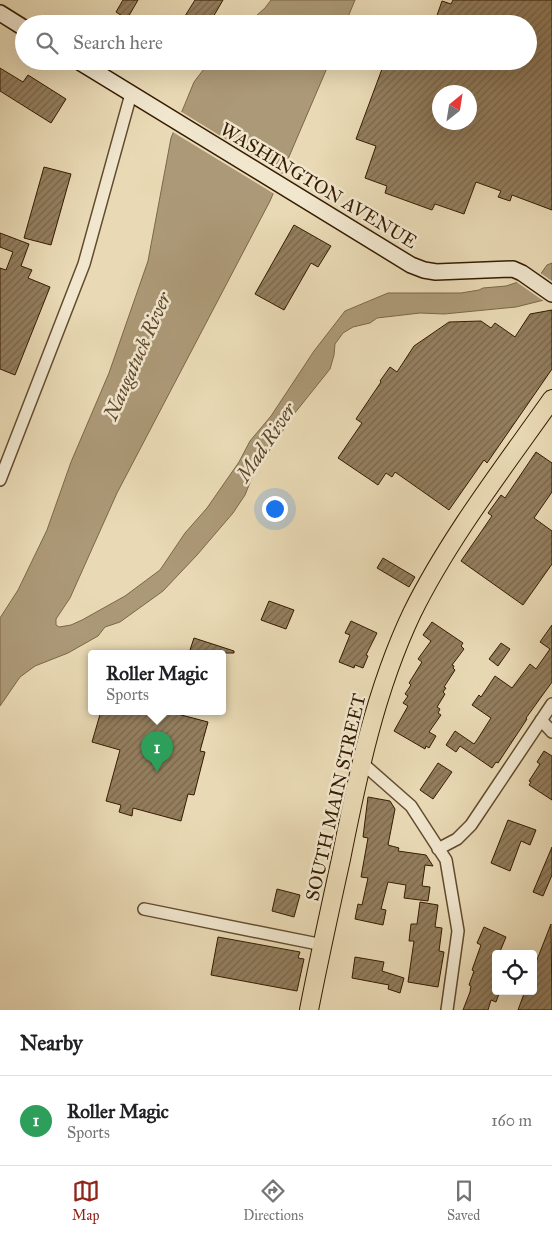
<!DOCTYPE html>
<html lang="en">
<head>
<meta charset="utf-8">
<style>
  :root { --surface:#fff; --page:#f6f6f6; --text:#202124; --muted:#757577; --line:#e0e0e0; --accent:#8f2418 }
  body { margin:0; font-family:"IM FELL Great Primer",serif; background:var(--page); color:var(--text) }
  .controls { position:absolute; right:15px; bottom:15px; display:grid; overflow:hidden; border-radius:5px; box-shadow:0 5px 20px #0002 }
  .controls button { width:45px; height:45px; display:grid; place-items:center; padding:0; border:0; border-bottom:1px solid var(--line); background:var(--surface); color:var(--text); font:25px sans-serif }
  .compass { position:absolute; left:432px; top:85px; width:45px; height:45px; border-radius:50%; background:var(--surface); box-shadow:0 5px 20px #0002; rotate:30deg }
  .you { position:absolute; left:274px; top:508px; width:18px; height:18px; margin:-12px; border:4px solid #fff; border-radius:50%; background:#1a73e8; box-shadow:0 0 0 8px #1a73e833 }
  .badge { display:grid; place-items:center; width:32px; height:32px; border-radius:50%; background:var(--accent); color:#fff; font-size:16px; font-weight:700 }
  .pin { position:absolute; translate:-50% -41px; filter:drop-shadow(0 1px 2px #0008) }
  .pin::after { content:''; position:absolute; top:26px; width:18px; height:15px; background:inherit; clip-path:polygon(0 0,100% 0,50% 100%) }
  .popup { position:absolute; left:88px; top:650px; width:138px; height:65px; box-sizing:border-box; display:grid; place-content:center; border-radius:5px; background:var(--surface); filter:drop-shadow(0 1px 4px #0005); font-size:16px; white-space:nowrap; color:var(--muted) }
  .popup b { font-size:19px; color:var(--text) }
  .popup::after { content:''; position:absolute; left:50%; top:100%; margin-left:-10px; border:10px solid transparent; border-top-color:var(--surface) }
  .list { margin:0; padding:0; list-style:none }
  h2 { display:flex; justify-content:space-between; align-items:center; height:65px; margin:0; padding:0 20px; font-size:21px }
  h2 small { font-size:16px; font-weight:400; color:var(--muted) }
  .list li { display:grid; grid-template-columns:32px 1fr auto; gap:15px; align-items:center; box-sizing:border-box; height:90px; padding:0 20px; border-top:1px solid var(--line) }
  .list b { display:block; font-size:19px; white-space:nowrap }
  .list p { margin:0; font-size:16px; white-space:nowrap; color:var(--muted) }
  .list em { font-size:16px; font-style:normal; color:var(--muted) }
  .icon { flex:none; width:28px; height:28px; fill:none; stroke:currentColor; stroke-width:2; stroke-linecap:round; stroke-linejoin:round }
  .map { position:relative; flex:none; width:552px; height:1010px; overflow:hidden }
  .search { position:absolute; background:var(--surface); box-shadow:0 5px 20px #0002; left:15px; right:15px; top:15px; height:55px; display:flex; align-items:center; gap:12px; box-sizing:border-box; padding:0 18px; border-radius:28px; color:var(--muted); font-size:19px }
  .sheet { height:155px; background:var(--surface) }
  nav { display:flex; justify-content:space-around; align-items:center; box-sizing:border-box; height:70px; border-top:1px solid var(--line); background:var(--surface); font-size:14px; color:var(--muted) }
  nav a { display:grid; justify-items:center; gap:2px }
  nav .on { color:var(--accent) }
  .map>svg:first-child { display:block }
  .water { fill:#ac9977; stroke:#7c6747 }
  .pier { fill:#e9dab5 }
  .building { fill:url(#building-hatch); stroke:#351b00; fill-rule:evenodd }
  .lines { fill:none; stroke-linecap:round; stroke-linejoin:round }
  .minor-casing { stroke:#624b2d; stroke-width:14 }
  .secondary-casing { stroke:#351b00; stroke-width:18 }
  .primary-casing { stroke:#351b00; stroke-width:20 }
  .minor { stroke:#f1e7cf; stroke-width:11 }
  .secondary { stroke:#f1e7cf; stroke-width:15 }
  .primary { stroke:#e9dab5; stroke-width:18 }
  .labels { text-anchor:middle; stroke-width:5; stroke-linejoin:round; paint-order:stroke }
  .street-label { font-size:19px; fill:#351b00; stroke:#f1e7cf }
  .water-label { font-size:20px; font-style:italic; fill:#5f472a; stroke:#f1e7cf }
</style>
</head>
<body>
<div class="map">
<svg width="552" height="1010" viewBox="0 0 552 1010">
  <defs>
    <pattern id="building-hatch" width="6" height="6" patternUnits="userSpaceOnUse" patternTransform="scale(1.25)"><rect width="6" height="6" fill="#937e5e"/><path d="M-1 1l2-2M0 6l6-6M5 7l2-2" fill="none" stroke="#79664b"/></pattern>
  </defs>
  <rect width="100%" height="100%" fill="#e9dab5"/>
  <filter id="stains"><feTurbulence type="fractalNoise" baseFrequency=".004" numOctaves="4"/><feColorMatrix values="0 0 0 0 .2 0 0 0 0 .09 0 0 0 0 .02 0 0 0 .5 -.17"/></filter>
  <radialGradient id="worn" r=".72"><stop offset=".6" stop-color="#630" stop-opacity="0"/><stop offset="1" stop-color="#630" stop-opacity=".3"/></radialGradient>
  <path class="water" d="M 271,0 L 355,0 L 345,24 L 247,24 L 265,8 Z
    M 210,61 L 330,61 L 270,201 L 117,493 L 70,598 L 56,619 L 56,625 L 59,627 L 71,625 L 82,620 L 125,596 L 160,570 L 185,533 L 207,508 L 239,462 L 250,441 L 271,416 L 314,351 L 345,311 L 388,293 L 461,293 L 479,290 L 483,288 L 506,286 L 540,275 L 547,265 L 552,263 L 552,298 L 516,307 L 444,314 L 420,313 L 377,318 L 370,323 L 353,327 L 343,333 L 335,344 L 334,355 L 330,369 L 294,414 L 253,475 L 245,495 L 233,513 L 197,555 L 163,591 L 120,622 L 105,627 L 98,636 L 68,653 L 35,666 L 20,677 L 0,706 L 0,618 L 18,590 L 47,530 L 71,462 L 109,373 L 148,261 L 171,138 L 194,82 Z"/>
  <path class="pier" d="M 180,111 L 284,175 L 276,195 L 171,131 Z
    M 539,272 L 552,281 L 552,300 L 545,302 L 515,281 Z"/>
  <path class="building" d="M 123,0 L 138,0 L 127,19 L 116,12 Z
    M 195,0 L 223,0 L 209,24 L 180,24 Z
    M 453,0 L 552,0 L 552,210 L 512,195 L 510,201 L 498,197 L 501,191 L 476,182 L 464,214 L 435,204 L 432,210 L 385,193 L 387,186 L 365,178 L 376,146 L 356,139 L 385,61 L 528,61 L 528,24 L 434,24 L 442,1 L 451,4 ZM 440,92 L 470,92 L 470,122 L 440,122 Z
    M 0,68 L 23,82 L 28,75 L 66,99 L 51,123 L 0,91 Z
    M 44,167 L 71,174 L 51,245 L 24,238 Z
    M 294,225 L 331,246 L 318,267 L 311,263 L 284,310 L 255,294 Z
    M 0,233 L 29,244 L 21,266 L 32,270 L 28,278 L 50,287 L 15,375 L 0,369 L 0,268 L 6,270 L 13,252 L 0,247 Z
    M 552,310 L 552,369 L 487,463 L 484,460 L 449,510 L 395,472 L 392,477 L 386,473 L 378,485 L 338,458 L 362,423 L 356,419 L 381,382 L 380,381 L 390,367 L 397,372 L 414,346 L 449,322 L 481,321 L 491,328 L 495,323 L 515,337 L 530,314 Z
    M 536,452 L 552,463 L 552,492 L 534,518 L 552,531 L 552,564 L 523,605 L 461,561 L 492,516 L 488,513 L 501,495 L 505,498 Z
    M 383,558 L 415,577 L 409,587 L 377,568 Z
    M 269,601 L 294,610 L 286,629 L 261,620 Z
    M 351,621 L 377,633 L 366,655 L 368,656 L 363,668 L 355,665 L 354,668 L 339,662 L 350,635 L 345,633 Z
    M 432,622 L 463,643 L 461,646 L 464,649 L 452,665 L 454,666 L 453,668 L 455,670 L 444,687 L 446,688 L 443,692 L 445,694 L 437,707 L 440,709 L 438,713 L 441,715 L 429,732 L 436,736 L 429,748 L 426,746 L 425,749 L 394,731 L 408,706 L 403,703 L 408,696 L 405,694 L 411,685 L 409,683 L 422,662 L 418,659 L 431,641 L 423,635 Z
    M 552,625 L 552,682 L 526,718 L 527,719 L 498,763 L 496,762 L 492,768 L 460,746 L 456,752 L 446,745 L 455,731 L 474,744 L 477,740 L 491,718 L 472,705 L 479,695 L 481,697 L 495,676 L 512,688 L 530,664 L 536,669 L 550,649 L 540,642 Z
    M 194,638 L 234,651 L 234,653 L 189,653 Z
    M 501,643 L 510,649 L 498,666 L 489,659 Z
    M 101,711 L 166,711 L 208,722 L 200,751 L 205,752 L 194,795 L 188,794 L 181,821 L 133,808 L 132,816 L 119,812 L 121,805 L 106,801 L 120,750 L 92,742 Z
    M 544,751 L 552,756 L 552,800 L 529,785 L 531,782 L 529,781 L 540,764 L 537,762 Z
    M 438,763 L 452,772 L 433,799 L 420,790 Z
    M 368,797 L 390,801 L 395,809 L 388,845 L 399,848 L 398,851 L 426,855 L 433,866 L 425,865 L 422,886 L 430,887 L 428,901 L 404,898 L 406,885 L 388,882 L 381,909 L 386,910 L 383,925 L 355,919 L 358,904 L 362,905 L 368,878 L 361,877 L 368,838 L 363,837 Z
    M 508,820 L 536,830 L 530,845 L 521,841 L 510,871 L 491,863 Z
    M 552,847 L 552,875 L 543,896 L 533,892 Z
    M 277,889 L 300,895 L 294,917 L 272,911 Z
    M 420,902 L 438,905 L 435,927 L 442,928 L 439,951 L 444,952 L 438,987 L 408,982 L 414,941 L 409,941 L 411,924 L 417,924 Z
    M 551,924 L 552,1010 L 518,1010 L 525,991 L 533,991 L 533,970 Z
    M 484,927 L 506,937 L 499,954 L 496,954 L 496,991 L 500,991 L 496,1002 L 491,1000 L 488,1010 L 463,1010 L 470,992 L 471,986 L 469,985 L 474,971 L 472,970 L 481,945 L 477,943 Z
    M 218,937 L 300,952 L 298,958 L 304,959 L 297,991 L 211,975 Z
    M 355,957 L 384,962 L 382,971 L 404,978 L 400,993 L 388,989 L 389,985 L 352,978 Z"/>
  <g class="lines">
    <defs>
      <path id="minor" d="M 0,480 L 84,264 L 131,94
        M 541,720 L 552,732
        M 361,762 L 411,806 L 446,860 L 458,931 L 447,1010
        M 438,849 L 457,839 L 471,825 L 552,704
        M 144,909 L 323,945"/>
      <path id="secondary" d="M 0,13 L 24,28
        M 78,61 L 411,265 L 424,270 L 436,272 L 513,269 L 522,273 L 552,294"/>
      <path id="primary" d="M 309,1010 C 319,959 330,909 341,859 C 358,774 375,691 412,613 C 449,538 504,467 552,399"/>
    </defs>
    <use href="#minor" class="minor-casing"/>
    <use href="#secondary" class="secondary-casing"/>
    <use href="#primary" class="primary-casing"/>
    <use href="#minor" class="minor"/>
    <use href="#secondary" class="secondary"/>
    <use href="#primary" class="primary"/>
  </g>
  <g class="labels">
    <g class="street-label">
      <text transform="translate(319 185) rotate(31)" y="7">WASHINGTON AVENUE</text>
      <text transform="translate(335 797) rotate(-77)" y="7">SOUTH MAIN STREET</text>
    </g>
    <g class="water-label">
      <text transform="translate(137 356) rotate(-66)" y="7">Naugatuck River</text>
      <text transform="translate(266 442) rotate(-56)" y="7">Mad River</text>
    </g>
  </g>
  <rect width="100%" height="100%" filter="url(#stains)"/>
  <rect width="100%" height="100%" fill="url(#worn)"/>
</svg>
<div class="controls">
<button><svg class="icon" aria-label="locate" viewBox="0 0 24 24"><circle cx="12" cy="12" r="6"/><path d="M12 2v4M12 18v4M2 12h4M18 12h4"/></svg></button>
</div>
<svg class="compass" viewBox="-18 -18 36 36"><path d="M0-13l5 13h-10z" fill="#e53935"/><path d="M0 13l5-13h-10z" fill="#757577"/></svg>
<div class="you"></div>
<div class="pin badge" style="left:157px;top:772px;background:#2e9e5b">1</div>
<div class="popup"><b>Roller Magic</b>Sports</div>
<div class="search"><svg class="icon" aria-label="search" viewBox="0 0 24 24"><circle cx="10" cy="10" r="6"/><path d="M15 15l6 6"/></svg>Search here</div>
</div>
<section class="sheet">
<h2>Nearby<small></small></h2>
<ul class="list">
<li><span class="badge" style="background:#2e9e5b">1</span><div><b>Roller Magic</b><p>Sports</p></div><em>160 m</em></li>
</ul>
</section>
<nav>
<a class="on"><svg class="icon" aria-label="map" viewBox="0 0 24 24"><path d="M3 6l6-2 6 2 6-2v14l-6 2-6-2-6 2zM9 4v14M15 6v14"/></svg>Map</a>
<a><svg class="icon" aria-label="directions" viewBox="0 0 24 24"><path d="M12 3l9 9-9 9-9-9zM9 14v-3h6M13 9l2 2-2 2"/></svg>Directions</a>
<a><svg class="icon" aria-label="saved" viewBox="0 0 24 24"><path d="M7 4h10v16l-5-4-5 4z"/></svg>Saved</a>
</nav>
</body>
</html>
